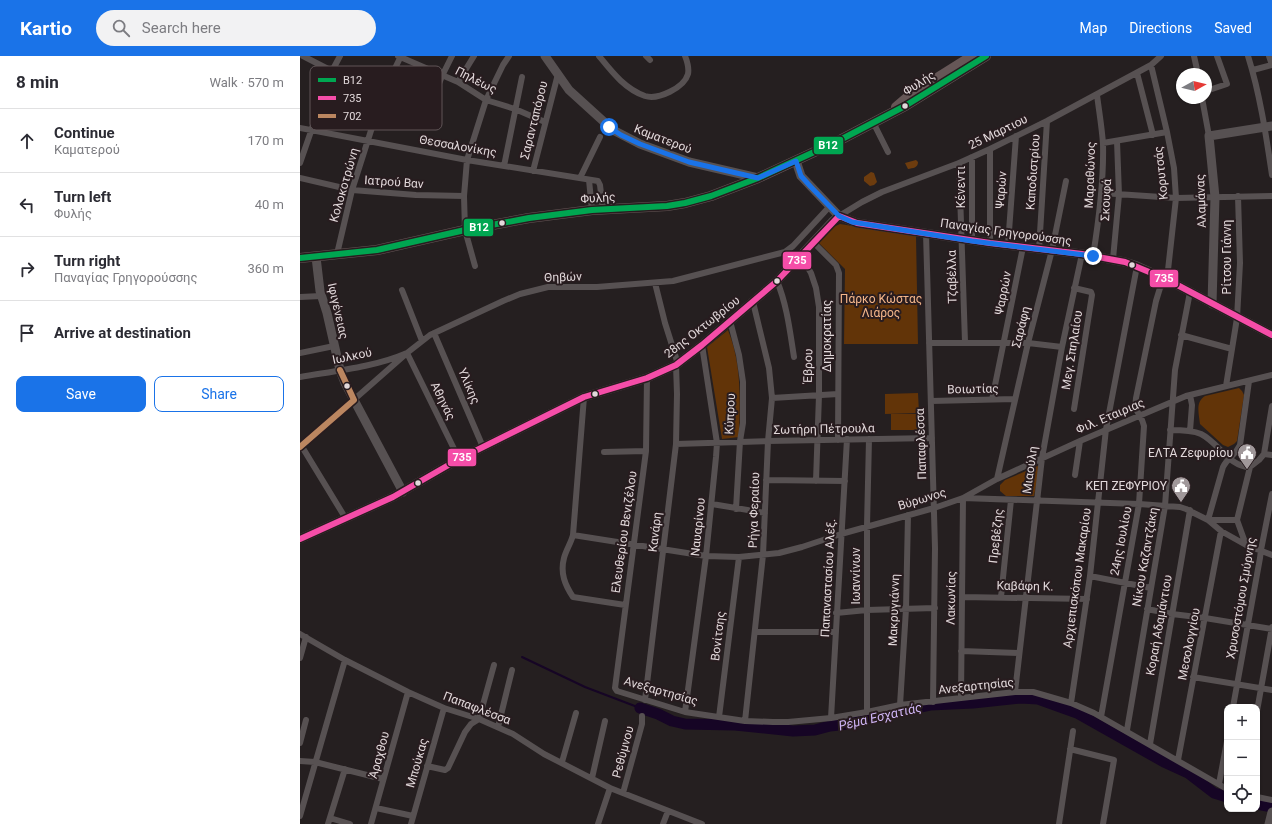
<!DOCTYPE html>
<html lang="en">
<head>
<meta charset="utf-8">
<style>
  :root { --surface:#fff; --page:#f2f2f3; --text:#2b2b33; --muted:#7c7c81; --line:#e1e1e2; --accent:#1a73e8 }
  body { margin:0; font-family:Roboto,sans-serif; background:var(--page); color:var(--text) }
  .controls { position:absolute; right:12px; bottom:12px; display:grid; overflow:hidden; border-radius:8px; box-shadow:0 1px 3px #0004 }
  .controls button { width:36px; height:36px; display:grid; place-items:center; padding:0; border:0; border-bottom:1px solid var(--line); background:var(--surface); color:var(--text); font:20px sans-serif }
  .compass { position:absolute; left:876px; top:12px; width:36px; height:36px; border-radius:50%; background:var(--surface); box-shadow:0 1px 3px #0004; rotate:82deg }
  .stop { position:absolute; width:12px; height:12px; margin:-9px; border:3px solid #1a73e8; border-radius:50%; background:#fff }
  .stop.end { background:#1a73e8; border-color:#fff; box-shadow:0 1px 4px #0008 }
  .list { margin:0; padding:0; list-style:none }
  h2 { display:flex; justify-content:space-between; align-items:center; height:52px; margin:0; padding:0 16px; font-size:17px }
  h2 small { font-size:13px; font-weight:400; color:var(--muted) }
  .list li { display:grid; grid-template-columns:26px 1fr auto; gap:12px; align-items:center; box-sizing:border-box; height:64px; padding:0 16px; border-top:1px solid var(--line) }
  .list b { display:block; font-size:15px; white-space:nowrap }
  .list p { margin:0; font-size:13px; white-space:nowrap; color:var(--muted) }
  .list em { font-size:13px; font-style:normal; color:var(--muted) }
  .actions { display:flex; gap:8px; padding:12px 16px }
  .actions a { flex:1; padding:9px 0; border:1px solid var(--accent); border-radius:8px; text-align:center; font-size:14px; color:var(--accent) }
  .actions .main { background:var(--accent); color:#fff }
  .icon { flex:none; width:22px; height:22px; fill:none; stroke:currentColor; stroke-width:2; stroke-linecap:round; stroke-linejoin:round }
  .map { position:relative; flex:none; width:972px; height:768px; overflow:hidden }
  header { display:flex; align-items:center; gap:24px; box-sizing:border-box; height:56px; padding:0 20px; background:var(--accent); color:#fff }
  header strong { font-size:19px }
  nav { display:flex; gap:22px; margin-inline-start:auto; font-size:14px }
  .search { width:280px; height:36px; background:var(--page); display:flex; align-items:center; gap:10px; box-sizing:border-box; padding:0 14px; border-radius:22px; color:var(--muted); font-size:15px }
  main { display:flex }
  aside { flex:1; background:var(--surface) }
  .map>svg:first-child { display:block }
  .green { fill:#623408 }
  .forest { fill:#6d3c0e }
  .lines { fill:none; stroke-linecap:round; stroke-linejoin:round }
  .stream { stroke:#160525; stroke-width:2 }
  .river { stroke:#160525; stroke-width:11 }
  .street { stroke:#575152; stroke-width:6 }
  .secondary { stroke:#575152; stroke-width:9 }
  .primary { stroke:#665757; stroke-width:10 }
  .bus-1-casing { stroke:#281c1f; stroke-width:9 }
  .bus-2-casing { stroke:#281c1f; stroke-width:9 }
  .bus-3-casing { stroke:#281c1f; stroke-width:9 }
  .bus-1 { stroke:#00a651; stroke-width:6 }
  .bus-2 { stroke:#f54da8; stroke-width:6 }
  .bus-3 { stroke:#bb8660; stroke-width:6 }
  .route { stroke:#1a73e8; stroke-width:5 }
  .bus-dot { fill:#e2d9db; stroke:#281c1f; stroke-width:1.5 }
  .labels { text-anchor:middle; stroke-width:4; stroke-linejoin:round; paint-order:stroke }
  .street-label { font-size:12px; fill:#e2d9db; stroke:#281c1f }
  .park-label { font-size:12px; fill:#f4b68a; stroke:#281c1f }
  .poi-label { font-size:12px; fill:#e2d9db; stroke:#281c1f; text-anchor:end }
  .water-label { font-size:13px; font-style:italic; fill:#cfb5f5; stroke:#281c1f }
  .key { fill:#281c1f; stroke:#605557; stroke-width:1 }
  .key-label { font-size:11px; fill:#e2d9db }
  .line-badge { stroke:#281c1f; stroke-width:1.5 }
  .badge-label { font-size:11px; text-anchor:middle; font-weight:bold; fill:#fff }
</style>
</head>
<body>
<header>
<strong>Kartio</strong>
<div class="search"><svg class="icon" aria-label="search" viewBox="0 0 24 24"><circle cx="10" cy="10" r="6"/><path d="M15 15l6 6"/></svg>Search here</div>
<nav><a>Map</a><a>Directions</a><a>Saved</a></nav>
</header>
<main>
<aside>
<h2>8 min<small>Walk · 570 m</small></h2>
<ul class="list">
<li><svg class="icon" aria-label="ahead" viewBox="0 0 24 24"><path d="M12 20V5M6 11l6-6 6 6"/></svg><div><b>Continue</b><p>Καματερού</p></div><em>170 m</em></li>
<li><svg class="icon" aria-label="left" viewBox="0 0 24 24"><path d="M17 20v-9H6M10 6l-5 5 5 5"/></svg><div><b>Turn left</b><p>Φυλής</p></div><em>40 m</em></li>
<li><svg class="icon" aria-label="right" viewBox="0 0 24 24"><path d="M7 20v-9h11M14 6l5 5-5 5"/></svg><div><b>Turn right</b><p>Παναγίας Γρηγορούσσης</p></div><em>360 m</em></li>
<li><svg class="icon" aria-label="arrive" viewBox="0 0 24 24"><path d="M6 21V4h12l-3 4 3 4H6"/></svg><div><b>Arrive at destination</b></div></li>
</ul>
<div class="actions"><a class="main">Save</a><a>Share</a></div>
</aside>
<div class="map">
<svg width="972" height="768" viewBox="0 0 972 768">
  <rect width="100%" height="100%" fill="#251f20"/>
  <path class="green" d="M 540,168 L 616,180 L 618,288 L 544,288 L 545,213 L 518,186 L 527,174 Z
    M 428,274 C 442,309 440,343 439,381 L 422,383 L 407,291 Z
    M 939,332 L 942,335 L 944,339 L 937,385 L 934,388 L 928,391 L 923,389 L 900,368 C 899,358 895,346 905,340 Z
    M 618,337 L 619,357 L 585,358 L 585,338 Z
    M 591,358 L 619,358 L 619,374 L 591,374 Z
    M 740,409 L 734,440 L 706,440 L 700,435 L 700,429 L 705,424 Z"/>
  <path class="forest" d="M 616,104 L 618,106 C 618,112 613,112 608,113 L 605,107 Z
    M 571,116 L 574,117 L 577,126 L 574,129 L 570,130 L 564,125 L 564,121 Z"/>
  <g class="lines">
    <path class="stream" d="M 222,601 L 285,631 L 340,652"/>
    <path class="river" d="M 340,652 L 358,658 L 372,665 L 385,668 L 435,669 L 493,675 L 515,674 L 530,670 L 548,668 L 599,653 L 611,653 L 630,649 L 673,647 L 721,642 L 738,643 L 777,657 L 864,706 L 888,717 L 914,737 L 927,741
      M 957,748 L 972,751"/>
    <path class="street" d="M 3,0 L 32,15
      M 98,0 L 158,26 L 186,44 L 215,53 L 245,66
      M 299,0 C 312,16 325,33 345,40 C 358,44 384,32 388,18 C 389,13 387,5 385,0
      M 346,0 L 350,4
      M 894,0 L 898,18
      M 948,0 C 960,38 966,79 972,119
      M 969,0 L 972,9
      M 953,14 L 972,9
      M 837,17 L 853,79
      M 158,26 L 174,0
      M 906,35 L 927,28 L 917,0
      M 902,42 L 909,80
      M 129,52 L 142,20 L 152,0
      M 573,66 L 588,96
      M 0,72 L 167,104 L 298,125 L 300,129 L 303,154
      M 803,87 L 867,76
      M 690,93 L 690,187
      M 0,107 L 32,15 L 40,0
      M 659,107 L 665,286
      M 204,110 L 222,21
      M 233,115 L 258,18
      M 0,122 L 52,134 L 116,139 L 164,140
      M 280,122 L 300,81
      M 289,124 L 292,154
      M 802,137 L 876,142 L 972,140
      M 539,160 L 562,146 L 582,136 L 659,107 L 690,93 L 747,65 L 851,9 L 861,0
      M 626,177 L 635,492 L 633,646
      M 672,185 L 672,101
      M 513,186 L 536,209 L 539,217 L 538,384
      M 708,189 L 716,80
      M 739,193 L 747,65
      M 37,198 L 52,134 L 83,37 L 101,0
      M 501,200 L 511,217 L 516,232 L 519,251 L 519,339 L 516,425
      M 793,200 C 799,163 804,126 803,88 C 802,72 799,55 797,39
      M 813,203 L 819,139 L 817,85
      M 175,210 L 165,174 L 164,140 L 167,104 L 186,44 L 203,9 L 209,0
      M 477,225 C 487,249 490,276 494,301
      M 355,227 L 365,267 L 378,308
      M 102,234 L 122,285
      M 0,241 L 21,240
      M 430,265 L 439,299 L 443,326 L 443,367 L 440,385 L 436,453
      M 134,277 L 183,391
      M 881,279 L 932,293
      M 629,287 L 728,287 L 762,291
      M 0,297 L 34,290
      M 0,321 C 35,315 75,311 107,297 L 159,403
      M 347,322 L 346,395 L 315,632 L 317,635 L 385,656 L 445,665 L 473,666 L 488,666 L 531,662 L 567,656 L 600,649 L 661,642 L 715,636 L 733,636 L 771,647 L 794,657 L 927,733
      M 926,330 L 937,262 L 940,207 L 938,140
      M 890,339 L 892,349 L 890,375
      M 284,341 L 273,479 C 271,487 266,494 264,502 C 260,517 265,529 273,541 L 325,549
      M 472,342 L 538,338
      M 692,344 L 723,191
      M 631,345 L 715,343
      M 774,353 L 792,239 L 791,236 L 774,232
      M 870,374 C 880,374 892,374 901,378 C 919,387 929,411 950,411
      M 376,388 L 468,385 L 632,382
      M 1,389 L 46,463
      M 0,391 L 107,297 L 130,279 L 203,245 L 220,238 L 248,231 L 297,231 L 373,225 L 485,196 L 493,190 L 530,150
      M 304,396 L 346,395
      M 964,398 L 972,399
      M 775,419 L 780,385
      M 697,423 L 728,287 L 752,194 L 766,125
      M 466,424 L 545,425
      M 663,442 L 697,423 L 780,385 L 886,340 L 972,319
      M 412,448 L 465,457
      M 937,464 L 908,464 L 923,411 C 928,401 935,400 940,389 L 949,325
      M 273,479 L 406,500 L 439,501 L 479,497 L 502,491 L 541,478 L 634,452 L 663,442 L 839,448 L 880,451 L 886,453 L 908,464 L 921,475 L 946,489 L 972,499
      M 946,489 L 937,464 L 950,411 L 959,404 L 964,398 L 972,350
      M 790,520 L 851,532
      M 662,541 L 787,543
      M 701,541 L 711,444
      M 847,553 L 872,558 L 905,562 L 972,573
      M 536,557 L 567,554 L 635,552
      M 455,576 L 535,576
      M 0,578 L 45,604 L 108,636 L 144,652 L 179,663 L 213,678 L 244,698 L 310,732 L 298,768
      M 661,595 L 719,597
      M 0,602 L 6,581
      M 893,621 L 972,634
      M 715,636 L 742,402 L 762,291 L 782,198
      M 661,642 L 663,442
      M 345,644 L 376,388 L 377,338 L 376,309
      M 771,647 L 790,520 L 806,373 L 837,210
      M 600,649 L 606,553 L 608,459
      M 933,651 L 960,502 L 961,494 L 972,438
      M 957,655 L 972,571
      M 385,656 L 406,500 L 416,401 L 417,387 L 402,289
      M 567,656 L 567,470 L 569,383
      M 419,661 L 439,501
      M 801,661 L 839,448 L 844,370 C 841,356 834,359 836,342 L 856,245 L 860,232 L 866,223 L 868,214 L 876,142 L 874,112 L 867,76 L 851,9
      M 531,662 L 547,383
      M 445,665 L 463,499 L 468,385 L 472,342 L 469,312 L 453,246
      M 198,671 L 212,614
      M 827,674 L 865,450 L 875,314 L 890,236
      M 0,687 L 6,664
      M 850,688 L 890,454
      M 770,693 L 814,704 L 803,768
      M 878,704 L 921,475
      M 0,705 L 15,706 L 83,723
      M 262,706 L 276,657
      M 127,710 L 145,714 L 148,712 L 165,676 L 171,668 L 179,663 L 194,609
      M 292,722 L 305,665
      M 919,728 L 927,685
      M 310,732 L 402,768
      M 323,737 L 342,668 L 342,660
      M 957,741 L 972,744
      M 76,752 L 113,760
      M 0,760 L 45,604
      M 30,762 L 50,768
      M 28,768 L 45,713
      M 71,768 L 108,636
      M 111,768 L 144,652
      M 363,768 L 368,755
      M 759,768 L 773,675"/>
    <path class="secondary" d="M 245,0 L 269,34 L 313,74 L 340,88 L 389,106 L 458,122
      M 496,105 L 501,120 L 539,160 L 557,167 L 690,187 L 782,198 L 825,206 L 837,210 L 866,223 L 972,279
      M 16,201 L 20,235 L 27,257 L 40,314 L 45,327 L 103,436
      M 912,248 L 915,141 L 909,80 L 972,70
      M 0,483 L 93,441 L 159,403 L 284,341 L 347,322 L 376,309 L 402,289 L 477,225 L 532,166 L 539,160
      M 969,768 L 972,756"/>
    <path class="primary" d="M 596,51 L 610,39 L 672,0
      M 0,202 L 77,194 L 165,174 L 229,162 L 292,154 L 367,150 L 385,147 L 411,140 L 458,122 L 540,84 L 605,50 L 686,0"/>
    <defs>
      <path id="bus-1" d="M 0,202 L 77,194 L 165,174 L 229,162 L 292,154 L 367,150 L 385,147 L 411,140 L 458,122 L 540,84 L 605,50 L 686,0"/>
      <path id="bus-2" d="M 0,483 L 93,441 L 159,403 L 284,341 L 347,322 L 376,309 L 402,289 L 477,225 L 539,160 L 557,167 L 690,187 L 782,198 L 825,206 L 866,223 L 972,279"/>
      <path id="bus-3" d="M 0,391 L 54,344 L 40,314"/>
    </defs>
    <use href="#bus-1" class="bus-1-casing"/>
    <use href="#bus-2" class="bus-2-casing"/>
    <use href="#bus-3" class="bus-3-casing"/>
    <use href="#bus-1" class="bus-1"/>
    <use href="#bus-2" class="bus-2"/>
    <use href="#bus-3" class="bus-3"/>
  </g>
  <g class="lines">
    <path class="route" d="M 309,71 L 321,79 L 340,88 L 389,106 L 458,122 L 496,105 L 501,120 L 511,131 L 539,160 L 552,166 L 672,185 L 793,200"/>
  </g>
  <defs>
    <symbol id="civic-pin" viewBox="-11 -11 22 30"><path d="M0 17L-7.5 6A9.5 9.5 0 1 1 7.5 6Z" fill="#a0989a" stroke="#281c1f"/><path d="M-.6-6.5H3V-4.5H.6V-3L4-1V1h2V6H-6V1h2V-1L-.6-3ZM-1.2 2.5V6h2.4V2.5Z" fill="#fff"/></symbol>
  </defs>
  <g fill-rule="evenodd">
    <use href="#civic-pin" x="936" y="386" width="22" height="30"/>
    <use href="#civic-pin" x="870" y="419" width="22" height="30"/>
  </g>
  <g class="bus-dot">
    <circle cx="605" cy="50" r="3.5"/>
    <circle cx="202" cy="167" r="3.5"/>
    <circle cx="832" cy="209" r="3.5"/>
    <circle cx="477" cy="225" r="3.5"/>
    <circle cx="47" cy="330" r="3.5"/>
    <circle cx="295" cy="338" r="3.5"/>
    <circle cx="118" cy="427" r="3.5"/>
  </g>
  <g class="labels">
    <g class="street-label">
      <text transform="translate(176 24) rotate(27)" y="4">Πηλέως</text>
      <text transform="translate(619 27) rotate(-32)" y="4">Φυλής</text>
      <text transform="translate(234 64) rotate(-76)" y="4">Σαρανταπόρου</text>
      <text transform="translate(698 76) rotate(-26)" y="4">25 Μαρτιου</text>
      <text transform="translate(363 83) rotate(21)" y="4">Καματερού</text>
      <text transform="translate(158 90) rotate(10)" y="4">Θεσσαλονίκης</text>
      <text transform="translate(733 116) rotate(-86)" y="4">Καποδιστρίου</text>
      <text transform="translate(861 117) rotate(-96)" y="4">Κορυτσάς</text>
      <text transform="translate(790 119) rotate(-88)" y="4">Μαραθώνος</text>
      <text transform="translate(94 126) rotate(4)" y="4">Ιατρού Βαν</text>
      <text transform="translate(44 129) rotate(-74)" y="4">Κολοκοτρώνη</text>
      <text transform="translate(661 131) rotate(-90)" y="4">Κένεντι</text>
      <text transform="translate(701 134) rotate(-86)" y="4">Ψαρών</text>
      <text transform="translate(298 142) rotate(-4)" y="4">Φυλής</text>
      <text transform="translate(806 144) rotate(-87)" y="4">Σκουφά</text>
      <text transform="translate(901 145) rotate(-92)" y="4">Αλαμάνας</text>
      <text transform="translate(706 176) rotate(8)" y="4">Παναγίας Γρηγορούσσης</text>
      <text transform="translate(927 201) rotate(-90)" y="4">Ρίτσου Γιάννη</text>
      <text transform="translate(263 221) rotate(-2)" y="4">Θηβών</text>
      <text transform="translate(652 221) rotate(-91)" y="4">Τζαβέλλα</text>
      <text transform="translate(703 237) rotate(-79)" y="4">Ψαρρών</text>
      <text transform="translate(38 255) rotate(77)" y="4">Ιφιγένειας</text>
      <text transform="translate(402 271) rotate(-38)" y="4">28ης Οκτωβρίου</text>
      <text transform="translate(721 271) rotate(-76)" y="4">Σαράφη</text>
      <text transform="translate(527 280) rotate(-90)" y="4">Δημοκρατίας</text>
      <text transform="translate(772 294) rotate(-81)" y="4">Μεγ. Σπηλαίου</text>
      <text transform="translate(52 300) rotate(-12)" y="4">Ιωλκού</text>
      <text transform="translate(508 310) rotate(-89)" y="4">Έβρου</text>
      <text transform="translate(169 330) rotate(67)" y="4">Υλίκης</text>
      <text transform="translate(673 333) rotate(-1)" y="4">Βοιωτίας</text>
      <text transform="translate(143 345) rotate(64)" y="4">Αθηνάς</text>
      <text transform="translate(430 358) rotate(-87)" y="4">Κύπρου</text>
      <text transform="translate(810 360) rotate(-23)" y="4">Φιλ. Εταιριας</text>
      <text transform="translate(524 373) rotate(-1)" y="4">Σωτήρη Πέτρουλα</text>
      <text transform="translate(621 388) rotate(-92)" y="4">Παπαφλέσσα</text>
      <text transform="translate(730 414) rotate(-82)" y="4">Μιαούλη</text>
      <text transform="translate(622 443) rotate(-17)" y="4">Βύρωνος</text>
      <text transform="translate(454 454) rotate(-88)" y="4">Ρήγα Φεραίου</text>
      <text transform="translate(398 471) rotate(-84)" y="4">Ναυαρίνου</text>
      <text transform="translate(324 476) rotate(-82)" y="4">Ελευθερίου Βενιζέλου</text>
      <text transform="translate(355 476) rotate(-83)" y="4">Κανάρη</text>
      <text transform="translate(696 480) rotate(-84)" y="4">Πρεβέζης</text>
      <text transform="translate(821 485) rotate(-79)" y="4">24ης Ιουλίου</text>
      <text transform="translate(845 501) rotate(-80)" y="4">Νίκου Καζαντζάκη</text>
      <text transform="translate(556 520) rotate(-90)" y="4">Ιωαννίνων</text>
      <text transform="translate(528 522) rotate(-87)" y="4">Παπαναστασίου Αλέξ.</text>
      <text transform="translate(777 522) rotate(-82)" y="4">Αρχιεπισκόπου Μακαρίου</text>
      <text transform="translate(725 530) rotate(1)" y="4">Καβάφη Κ.</text>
      <text transform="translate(651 542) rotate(-89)" y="4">Λακωνίας</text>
      <text transform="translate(941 542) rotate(-80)" y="4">Χρυσοστόμου Σμύρνης</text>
      <text transform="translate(594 554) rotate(-88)" y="4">Μακρυγιάννη</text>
      <text transform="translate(859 569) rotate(-80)" y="4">Κοραή Αδαμάντιου</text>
      <text transform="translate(418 580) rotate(-83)" y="4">Βονίτσης</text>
      <text transform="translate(889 588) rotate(-79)" y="4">Μεσολογγίου</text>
      <text transform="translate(676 630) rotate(-6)" y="4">Ανεξαρτησίας</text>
      <text transform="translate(361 635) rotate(16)" y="4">Ανεξαρτησίας</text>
      <text transform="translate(177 652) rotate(21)" y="4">Παπαφλέσσα</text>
      <text transform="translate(323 696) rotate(-75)" y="4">Ρεθύμνου</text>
      <text transform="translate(79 699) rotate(-75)" y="4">Άραχθου</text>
      <text transform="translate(117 707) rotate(-74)" y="4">Μπούκας</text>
    </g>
    <g class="park-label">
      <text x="581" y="247">Πάρκο Κώστας<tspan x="581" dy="14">Λιάρος</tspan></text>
    </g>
    <g class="poi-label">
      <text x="933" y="401">ΕΛΤΑ Ζεφυρίου</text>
      <text x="867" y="434">ΚΕΠ ΖΕΦΥΡΙΟΥ</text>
    </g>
    <g class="water-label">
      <text transform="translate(580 660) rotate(-13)" y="5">Ρέμα Εσχατιάς</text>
    </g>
  </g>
  <rect x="10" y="10" width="132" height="64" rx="6" class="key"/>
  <rect x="18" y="22" width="18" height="4" fill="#00a651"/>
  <rect x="18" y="40" width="18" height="4" fill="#f54da8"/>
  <rect x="18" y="58" width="18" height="4" fill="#bb8660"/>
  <g class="key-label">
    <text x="43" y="28">Β12</text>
    <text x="43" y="46">735</text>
    <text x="43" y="64">702</text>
  </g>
  <g class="line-badge">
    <rect x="513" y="80" width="31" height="19" rx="4" fill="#00a651"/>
    <rect x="163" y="162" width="31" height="19" rx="4" fill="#00a651"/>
    <rect x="482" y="195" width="30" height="19" rx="4" fill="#f54da8"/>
    <rect x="849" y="213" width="30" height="19" rx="4" fill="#f54da8"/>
    <rect x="147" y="392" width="30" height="19" rx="4" fill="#f54da8"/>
  </g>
  <g class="badge-label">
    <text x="528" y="93">Β12</text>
    <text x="179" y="175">Β12</text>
    <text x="497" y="208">735</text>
    <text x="864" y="226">735</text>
    <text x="162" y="405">735</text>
  </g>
</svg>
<div class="controls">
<button>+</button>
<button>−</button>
<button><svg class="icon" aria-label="locate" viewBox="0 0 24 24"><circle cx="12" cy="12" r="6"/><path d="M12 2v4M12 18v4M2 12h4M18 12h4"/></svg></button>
</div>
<svg class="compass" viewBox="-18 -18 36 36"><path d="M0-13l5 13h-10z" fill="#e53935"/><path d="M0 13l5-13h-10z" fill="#7c7c81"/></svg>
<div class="stop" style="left:309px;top:71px"></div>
<div class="stop end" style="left:793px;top:200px"></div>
</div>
</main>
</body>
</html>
